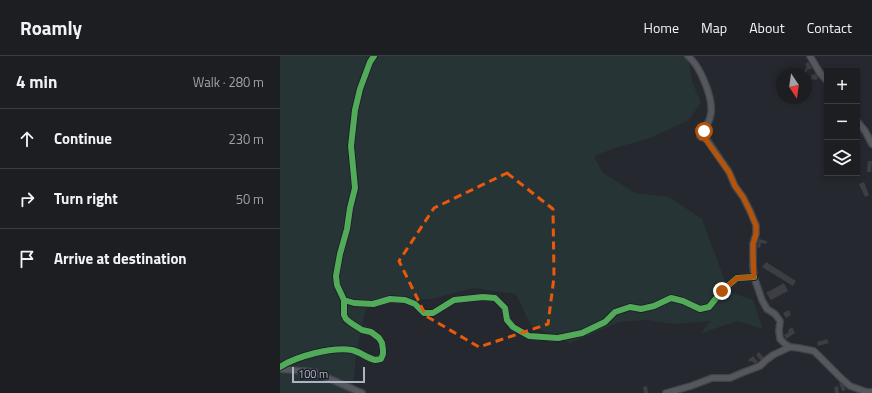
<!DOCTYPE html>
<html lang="en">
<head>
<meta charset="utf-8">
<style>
  :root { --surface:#1c1e22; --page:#25272a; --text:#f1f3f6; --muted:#a0a2a5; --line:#3a3c40 }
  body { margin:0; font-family:"Titillium Web",sans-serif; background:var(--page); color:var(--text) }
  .controls { position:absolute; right:12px; top:12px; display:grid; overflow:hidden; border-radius:0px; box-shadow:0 2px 6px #0003 }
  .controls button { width:36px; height:36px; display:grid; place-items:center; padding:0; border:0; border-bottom:1px solid var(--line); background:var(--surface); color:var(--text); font:20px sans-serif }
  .compass { position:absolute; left:496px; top:12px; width:36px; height:36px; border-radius:50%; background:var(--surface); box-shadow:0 2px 6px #0003; rotate:167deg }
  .scale { position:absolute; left:12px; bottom:10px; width:73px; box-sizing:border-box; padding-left:4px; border:2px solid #aeb3c0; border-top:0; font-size:11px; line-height:14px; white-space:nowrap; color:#aeb3c0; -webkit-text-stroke:3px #1a1e27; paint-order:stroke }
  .stop { position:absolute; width:12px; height:12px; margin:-9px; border:3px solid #b45309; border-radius:50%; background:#fff }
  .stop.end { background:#b45309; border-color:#fff; box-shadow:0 1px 4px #0008 }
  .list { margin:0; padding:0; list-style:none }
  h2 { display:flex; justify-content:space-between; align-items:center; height:52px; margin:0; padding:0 16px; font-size:17px }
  h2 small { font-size:13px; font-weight:400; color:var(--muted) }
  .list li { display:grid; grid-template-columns:26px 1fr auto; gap:12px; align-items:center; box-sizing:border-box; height:60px; padding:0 16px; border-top:1px solid var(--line) }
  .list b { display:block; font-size:15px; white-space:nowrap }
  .list em { font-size:13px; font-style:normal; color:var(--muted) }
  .icon { flex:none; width:22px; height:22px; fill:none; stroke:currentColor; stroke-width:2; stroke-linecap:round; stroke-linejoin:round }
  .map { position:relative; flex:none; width:592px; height:337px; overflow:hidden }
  header { display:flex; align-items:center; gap:24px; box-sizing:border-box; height:56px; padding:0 20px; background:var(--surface); border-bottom:1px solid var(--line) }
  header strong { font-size:19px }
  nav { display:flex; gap:22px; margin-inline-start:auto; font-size:14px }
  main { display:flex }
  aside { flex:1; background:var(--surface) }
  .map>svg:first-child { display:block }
  .green { fill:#273436 }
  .building { fill:#3c3e43 }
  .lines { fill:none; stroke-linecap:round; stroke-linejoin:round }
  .street-casing { stroke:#424449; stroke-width:8 }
  .street { stroke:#54575d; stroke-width:5.5 }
  .cycleway-casing { stroke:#1a1e27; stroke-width:8 }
  .cycleway { stroke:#51ab58; stroke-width:6 }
  .route { stroke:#b45309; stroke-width:5 }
  .marked { fill:none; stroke:#e8590c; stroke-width:3; stroke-dasharray:8 5; stroke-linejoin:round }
</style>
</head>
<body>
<header>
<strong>Roamly</strong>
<nav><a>Home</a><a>Map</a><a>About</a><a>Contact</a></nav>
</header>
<main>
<aside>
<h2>4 min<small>Walk · 280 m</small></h2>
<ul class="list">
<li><svg class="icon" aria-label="ahead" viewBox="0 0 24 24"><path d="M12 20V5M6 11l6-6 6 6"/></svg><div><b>Continue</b></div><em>230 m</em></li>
<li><svg class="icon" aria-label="right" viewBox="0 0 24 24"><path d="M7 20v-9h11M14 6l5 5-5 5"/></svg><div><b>Turn right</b></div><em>50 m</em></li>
<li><svg class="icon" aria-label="arrive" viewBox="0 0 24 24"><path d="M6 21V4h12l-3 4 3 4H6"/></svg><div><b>Arrive at destination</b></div></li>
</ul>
</aside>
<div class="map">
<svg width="592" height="337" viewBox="0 0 592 337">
  <rect width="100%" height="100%" fill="#25282e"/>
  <path class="green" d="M 0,0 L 408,0 L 412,26 L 421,46 L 409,64 L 370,82 L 335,92 L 314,100 L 322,116 L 355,137 L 389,141 L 422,163 L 449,236 L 473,244 L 483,273 L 458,265 L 421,277 L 430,265 L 393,268 L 368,264 L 340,266 L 290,287 L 251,270 L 236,238 L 194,232 L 152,243 L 124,243 L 87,247 L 76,297 L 73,337 L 0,337 Z"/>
  <path class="building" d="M 528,6 L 532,12 L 527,14 L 526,17 L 524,16 L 526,13 L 525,13 L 527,11 L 525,8 Z
    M 536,18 L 538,23 L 534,24 L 534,23 L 532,24 L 531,19 Z
    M 588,105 L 592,105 L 591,116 L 587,116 Z
    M 584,126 L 589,139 L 585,141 L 579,128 Z
    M 479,183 L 487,185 L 486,188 L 481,187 L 480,192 L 477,191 Z
    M 486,206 L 516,225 L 513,230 L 482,211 Z
    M 504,227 L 508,235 L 491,244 L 486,237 Z
    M 509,254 L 511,259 L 506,262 L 503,257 Z
    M 512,271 L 515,277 L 506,283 L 504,279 L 509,276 L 508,274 Z
    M 547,283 L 549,287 L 538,290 L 537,286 Z
    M 479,296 L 484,302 L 481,305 L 476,299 Z
    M 473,300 L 478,306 L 475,308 L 472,305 L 470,306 L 468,304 Z
    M 562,325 L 566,334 L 562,335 L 559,327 Z
    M 367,330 L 368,337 L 364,337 L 363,331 Z
    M 558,330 L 559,337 L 555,337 L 554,331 Z"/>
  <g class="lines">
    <defs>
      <path id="street" d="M 408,0 C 420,10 433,41 431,57 C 430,66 425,73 420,80 L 421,81 L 424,82 L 427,84 L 449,116 L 455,130 L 463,141 L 470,155 L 476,169 L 476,178 L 473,188 L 473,211 L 474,221 L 482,244 L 487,253 L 495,258 L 500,265 L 499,275 L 500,283 L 505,288 L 510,291 L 519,292 L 534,295 L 561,322 L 570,330 L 587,336 L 592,336
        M 530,0 L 540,17 L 547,25
        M 577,65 L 585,75 L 592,88
        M 64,244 L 74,247 L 93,248 L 110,243 L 125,244 L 135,248 L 144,257 L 153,257 L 174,244 L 203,241 L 215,242 L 225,252 L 227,264 L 233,271 L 249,280 L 278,282 L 302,277 L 325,266 L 335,256 L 350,251 L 361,253 L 374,250 L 391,242 L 403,245 L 420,253 L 429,251 L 442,235 L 457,222 L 474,221
        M 0,311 C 17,300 51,291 72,294 C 80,296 87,302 95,304 C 96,304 100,303 101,303 L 103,298 L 103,294 L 102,287 L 99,282 L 91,276 L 82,274 L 71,267 L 66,263 L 64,259 L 64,244 L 57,229 L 56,220 L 60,198 L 67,173 L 70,152 L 75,132 L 71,90 L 75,54 L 80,33 L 90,6 L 94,0
        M 0,313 L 34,316 L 82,337
        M 386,337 L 411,330 L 432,322 L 450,322 L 464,316 L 480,310 L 485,305 L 493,299 L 510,291"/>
    </defs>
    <use href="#street" class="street-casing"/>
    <use href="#street" class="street"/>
    <defs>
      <path id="cycleway" d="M 64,244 L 74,247 L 93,248 L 110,243 L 125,244 L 135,248 L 144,257 L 153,257 L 174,244 L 203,241 L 215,242 L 225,252 L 227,264 L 233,271 L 249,280 L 278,282 L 302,277 L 325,266 L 335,256 L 350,251 L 361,253 L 374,250 L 391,242 L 403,245 L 420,253 L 429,251 L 442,235 L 457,222 L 474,221
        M 0,311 C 17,300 51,291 72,294 C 80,296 87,302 95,304 C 96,304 100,303 101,303 L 103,298 L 103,294 L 102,287 L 99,282 L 91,276 L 82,274 L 71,267 L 66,263 L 64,259 L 64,244 L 57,229 L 56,220 L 60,198 L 67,173 L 70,152 L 75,132 L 71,90 L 75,54 L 80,33 L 90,6 L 94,0"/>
    </defs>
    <use href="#cycleway" class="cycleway-casing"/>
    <use href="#cycleway" class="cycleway"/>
  </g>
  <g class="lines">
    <path class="route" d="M 424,75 L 420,80 L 421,82 L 424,82 L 426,84 L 449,116 L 455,130 L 463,141 L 470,155 L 476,170 L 476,178 L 473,188 L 473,200 L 474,221 L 457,222 L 442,235"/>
  </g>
  <path class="marked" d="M 227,117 L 273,153 L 274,221 L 268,268 L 199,291 L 146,260 L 119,205 L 154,152 Z"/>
</svg>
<div class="controls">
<button>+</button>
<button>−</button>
<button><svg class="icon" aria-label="layers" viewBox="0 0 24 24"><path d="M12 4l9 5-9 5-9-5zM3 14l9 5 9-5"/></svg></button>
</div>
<svg class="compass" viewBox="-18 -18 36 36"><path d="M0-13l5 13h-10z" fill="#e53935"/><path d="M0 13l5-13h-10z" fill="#a0a2a5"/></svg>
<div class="scale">100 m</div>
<div class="stop" style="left:424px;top:75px"></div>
<div class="stop end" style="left:442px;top:235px"></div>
</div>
</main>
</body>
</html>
